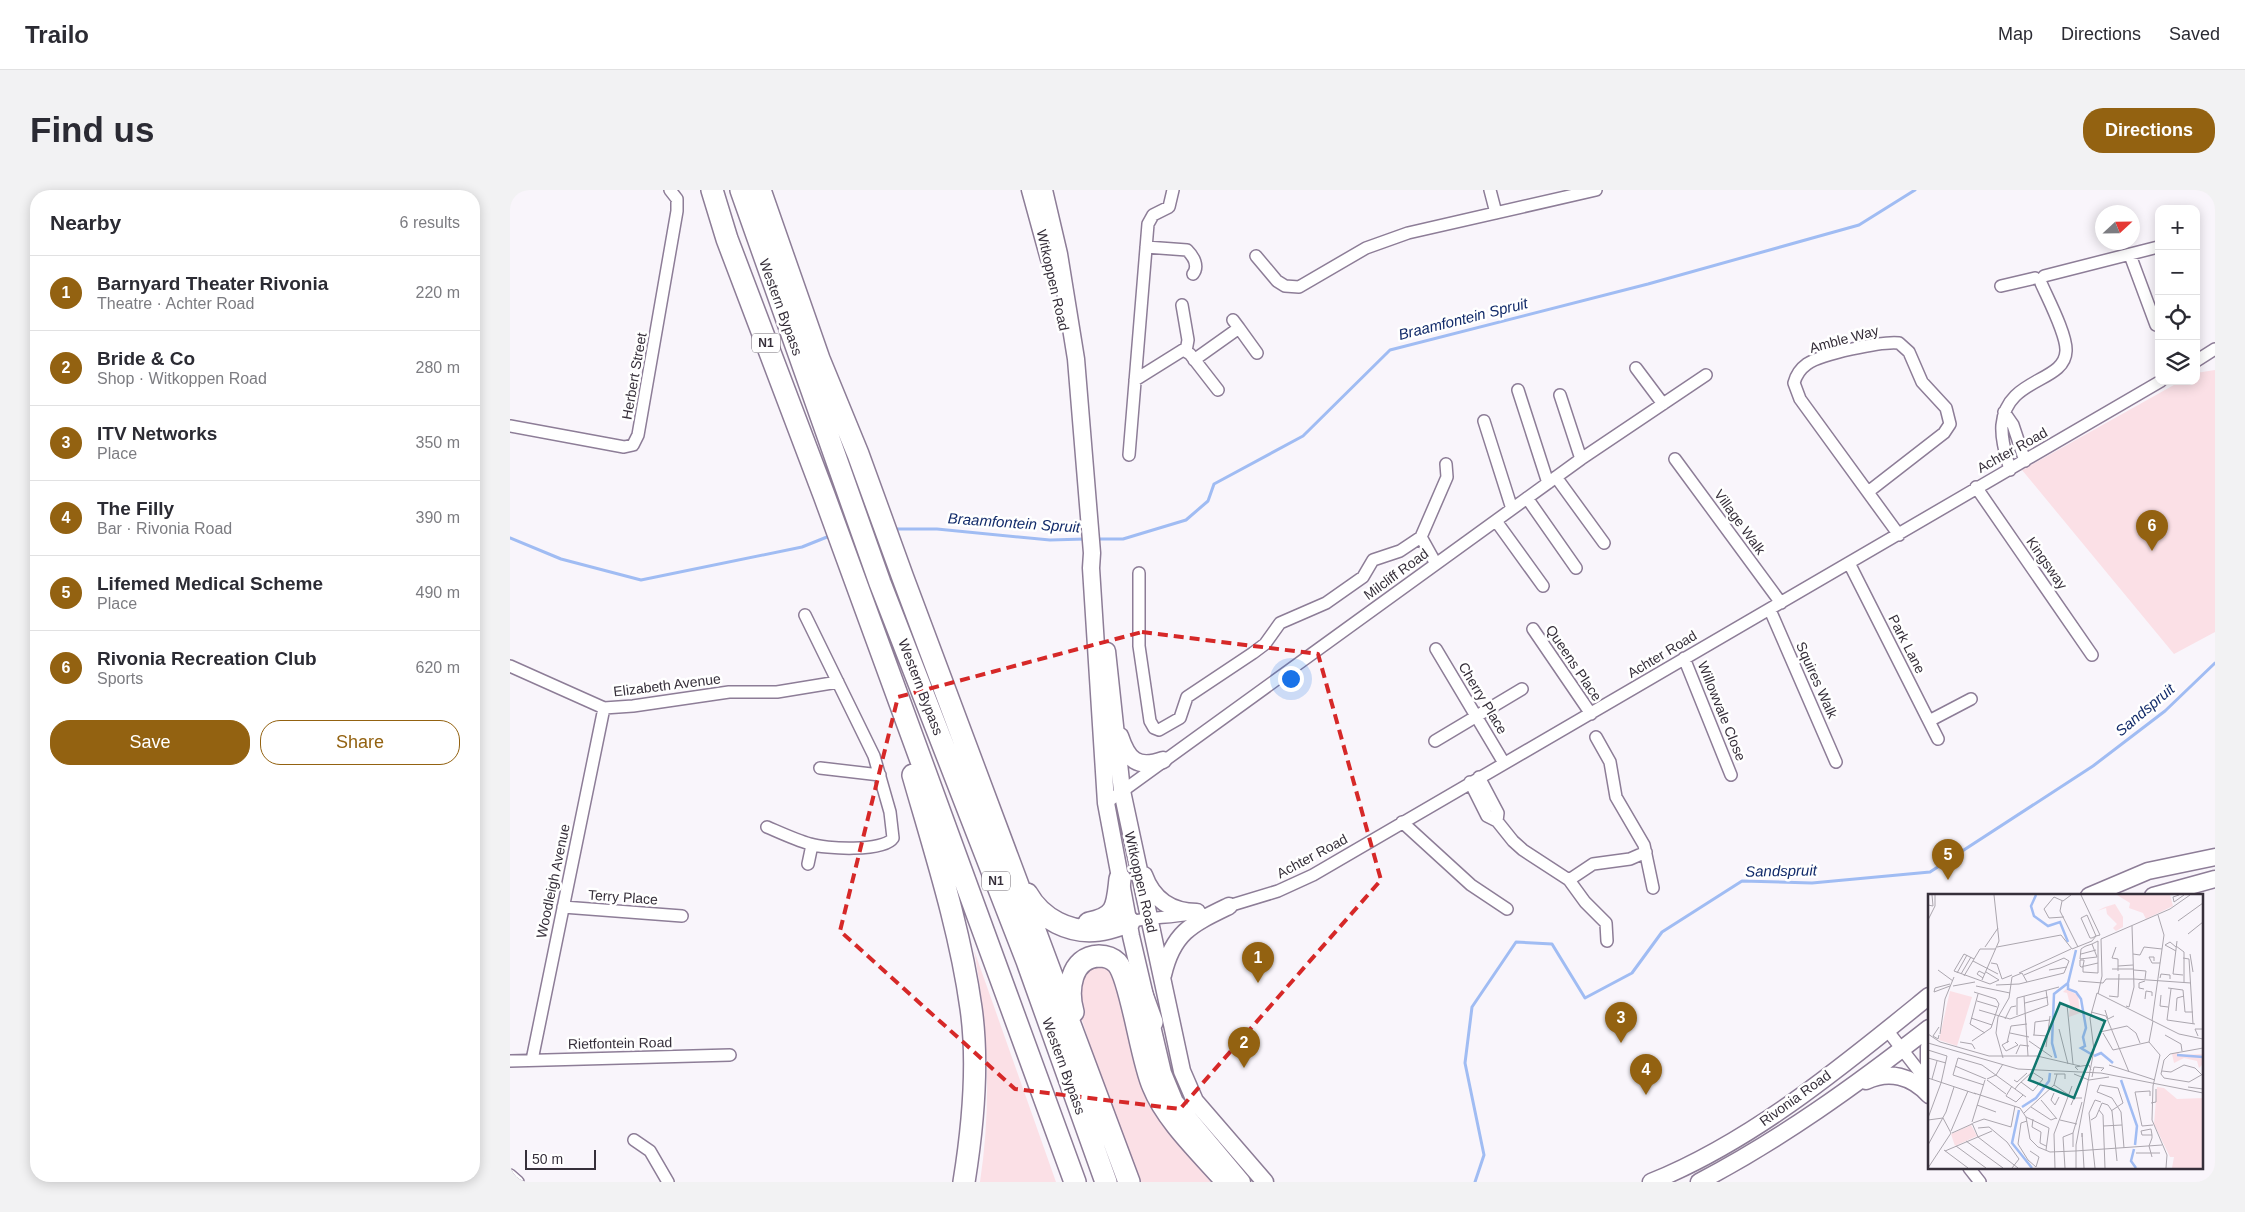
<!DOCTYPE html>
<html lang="en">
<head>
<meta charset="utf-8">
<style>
  :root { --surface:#fff; --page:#f2f2f3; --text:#2b2b33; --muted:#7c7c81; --line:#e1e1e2; --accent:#936211 }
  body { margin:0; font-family:Arial,sans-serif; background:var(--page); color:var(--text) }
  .controls { position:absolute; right:15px; top:15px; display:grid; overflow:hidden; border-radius:10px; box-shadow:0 2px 12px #0003 }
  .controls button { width:45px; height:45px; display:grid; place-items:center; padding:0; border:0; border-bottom:1px solid var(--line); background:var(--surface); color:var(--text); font:25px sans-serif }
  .compass { position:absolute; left:1585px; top:15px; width:45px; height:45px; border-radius:50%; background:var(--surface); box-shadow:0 2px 12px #0003; rotate:68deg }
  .scale { position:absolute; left:15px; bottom:12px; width:71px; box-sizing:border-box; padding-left:5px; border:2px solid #362f3a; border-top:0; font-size:14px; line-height:18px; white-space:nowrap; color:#362f3a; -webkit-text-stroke:4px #fff; paint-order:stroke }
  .you { position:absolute; left:780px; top:488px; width:18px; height:18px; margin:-12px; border:4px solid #fff; border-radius:50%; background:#1a73e8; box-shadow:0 0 0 8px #1a73e833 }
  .badge { display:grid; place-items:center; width:32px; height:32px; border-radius:50%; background:var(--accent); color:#fff; font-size:16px; font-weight:700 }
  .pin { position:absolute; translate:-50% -41px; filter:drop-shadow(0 1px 2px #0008) }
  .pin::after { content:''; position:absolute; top:26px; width:18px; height:15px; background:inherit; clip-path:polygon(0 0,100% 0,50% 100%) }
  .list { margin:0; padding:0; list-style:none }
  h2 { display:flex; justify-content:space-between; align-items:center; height:65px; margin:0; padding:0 20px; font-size:21px }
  h2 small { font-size:16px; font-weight:400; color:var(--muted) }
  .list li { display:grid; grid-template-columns:32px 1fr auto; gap:15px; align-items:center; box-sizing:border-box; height:75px; padding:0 20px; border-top:1px solid var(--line) }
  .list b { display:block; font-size:19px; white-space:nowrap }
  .list p { margin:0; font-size:16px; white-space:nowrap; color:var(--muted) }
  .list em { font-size:16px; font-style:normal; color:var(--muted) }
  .actions { display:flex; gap:10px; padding:15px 20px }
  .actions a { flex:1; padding:11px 0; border:1px solid var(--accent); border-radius:20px; text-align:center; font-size:18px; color:var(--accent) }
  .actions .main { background:var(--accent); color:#fff }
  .icon { flex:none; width:28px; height:28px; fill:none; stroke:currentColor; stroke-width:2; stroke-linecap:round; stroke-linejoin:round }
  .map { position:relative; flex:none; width:1705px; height:992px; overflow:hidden; border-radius:20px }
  header { display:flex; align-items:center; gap:30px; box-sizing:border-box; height:70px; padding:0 25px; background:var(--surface); border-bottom:1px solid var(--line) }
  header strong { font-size:24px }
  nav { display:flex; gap:28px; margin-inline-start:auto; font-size:18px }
  .intro { display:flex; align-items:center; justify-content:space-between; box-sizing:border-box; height:120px; padding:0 30px }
  h1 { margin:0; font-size:35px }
  .button { padding:12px 22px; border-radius:20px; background:var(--accent); color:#fff; font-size:18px; font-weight:700 }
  main { display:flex; gap:30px; padding:0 30px }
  aside { flex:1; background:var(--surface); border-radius:20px; box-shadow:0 2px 12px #0003 }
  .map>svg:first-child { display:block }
  .green { fill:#fbe0e6 }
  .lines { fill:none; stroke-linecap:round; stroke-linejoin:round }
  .stream { stroke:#a0bcf3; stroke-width:3 }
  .street-casing { stroke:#8d7d97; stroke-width:14 }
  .secondary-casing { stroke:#8d7d97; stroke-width:19 }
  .highway-casing { stroke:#8d7d97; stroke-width:24 }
  .street { stroke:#fff; stroke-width:11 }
  .secondary { stroke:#fff; stroke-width:16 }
  .highway { stroke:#fff; stroke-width:21 }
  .marked { fill:none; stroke:#d62828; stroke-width:4; stroke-dasharray:10 6; stroke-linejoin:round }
  .labels { text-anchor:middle; stroke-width:5; stroke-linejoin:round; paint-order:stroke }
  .shield { fill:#fff; stroke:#726d75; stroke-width:1 }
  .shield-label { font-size:12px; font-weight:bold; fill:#362f3a }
  .street-label { font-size:14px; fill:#362f3a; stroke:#fff }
  .water-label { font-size:15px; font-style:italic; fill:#122b6a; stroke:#fff }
  .inset-river { fill:none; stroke:#a0bcf3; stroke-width:2.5 }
  .inset-road { fill:none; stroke:#aba6ae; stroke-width:1 }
  .view { fill:#0f766e; fill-opacity:0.15; stroke:#0f766e; stroke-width:2.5 }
  .inset-edge { fill:none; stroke:#362f3a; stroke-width:2.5 }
</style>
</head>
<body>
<header>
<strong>Trailo</strong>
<nav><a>Map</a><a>Directions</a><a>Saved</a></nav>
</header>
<div class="intro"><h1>Find us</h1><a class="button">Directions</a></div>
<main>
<aside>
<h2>Nearby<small>6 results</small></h2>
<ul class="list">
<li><span class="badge">1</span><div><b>Barnyard Theater Rivonia</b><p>Theatre · Achter Road</p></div><em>220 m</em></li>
<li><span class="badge">2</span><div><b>Bride &amp; Co</b><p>Shop · Witkoppen Road</p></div><em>280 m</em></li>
<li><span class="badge">3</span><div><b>ITV Networks</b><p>Place</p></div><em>350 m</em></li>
<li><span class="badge">4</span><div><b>The Filly</b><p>Bar · Rivonia Road</p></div><em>390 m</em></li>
<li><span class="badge">5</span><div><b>Lifemed Medical Scheme</b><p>Place</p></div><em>490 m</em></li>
<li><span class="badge">6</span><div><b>Rivonia Recreation Club</b><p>Sports</p></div><em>620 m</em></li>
</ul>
<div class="actions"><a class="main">Save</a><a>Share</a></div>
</aside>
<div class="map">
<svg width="1705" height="992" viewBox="0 0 1705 992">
  <rect width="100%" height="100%" fill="#f9f5fb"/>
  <path class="green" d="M 1705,180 L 1705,442 L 1664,464 L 1512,280 L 1671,191 L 1686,191 L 1686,183 Z
    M 464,760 L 546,992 L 470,992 C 482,914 478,837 464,760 Z
    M 584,775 L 599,777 L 706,992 L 624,992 L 565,808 L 571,785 Z"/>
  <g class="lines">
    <path class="stream" d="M 384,339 L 427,339 L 540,350 L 575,349
      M 0,348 L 51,369 L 131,390 L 292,357 L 322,345
      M 586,349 L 613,349 L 676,330 L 698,311 L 704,294 L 793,246 L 880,160 L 1138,94 L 1349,35 L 1405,0
      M 965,992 L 974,965 L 955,873 L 962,817 L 1006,752 L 1042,754 L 1075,808 L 1122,783 L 1152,742 L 1232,691 L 1302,693 L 1420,682 L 1583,576 L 1655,521 L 1705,473"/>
    <defs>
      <path id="street" d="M 980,0 L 986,23
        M 636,57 L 677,60 C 684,67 689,76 683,84
        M 1620,65 L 1646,135
        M 746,66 L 767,91 L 775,96 L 789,97 L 856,58 L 898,43 L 1086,0
        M 1534,86 L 1648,57
        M 1491,96 L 1525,88
        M 672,115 L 678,150 L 676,161
        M 729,138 L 747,163
        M 684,170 L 729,138 L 723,130
        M 1686,171 L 1705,159
        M 1126,178 L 1153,214
        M 625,190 L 673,160 L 680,164 L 708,200
        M 1008,200 L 1038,293
        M 1050,205 L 1071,269
        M 1494,222 L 1503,235 L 1515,271
        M 974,231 L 1002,319
        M 0,236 L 114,257 L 123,255 L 128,245 L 167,21 L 167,9 L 160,0
        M 619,265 L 638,34 L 643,25 L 659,17 L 663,0
        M 1165,269 L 1271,413
        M 1500,280 C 1496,265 1491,250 1492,235 C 1496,187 1555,193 1556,161 C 1557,145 1538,109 1531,93
        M 1046,287 L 1094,353
        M 1466,297 L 1582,465
        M 1358,302 L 1434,243 L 1440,234 L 1436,218 L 1412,192 L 1399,162 L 1389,153 C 1372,151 1311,164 1297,174 C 1290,179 1286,185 1284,193 L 1290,209 L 1389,345
        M 1017,308 L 1066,378
        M 986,331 L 1033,396
        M 1339,373 L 1428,549
        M 926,374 L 911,347 L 937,287 L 936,274
        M 629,383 L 629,456 L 640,531 L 644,538 L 649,540 L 670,528 L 677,507 L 743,463 L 755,454 L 770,433 L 816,413 L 853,387 L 863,370 L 890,361 L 911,347
        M 1260,420 L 1326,572
        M 1023,439 L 1081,524
        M 926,459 L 994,573
        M 1174,468 L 1221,585
        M 0,476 L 94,518 L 123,516 L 219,502 L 267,502 L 328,492
        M 1419,531 L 1461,509
        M 1086,547 L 1100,572 L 1106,607 L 1134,655 L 1143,698
        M 925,551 L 1012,499
        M 310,578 L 370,585
        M 969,587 L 988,623 L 987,631
        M 960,592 L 977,626 L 987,631 L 1003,651 L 1013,660 L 1059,690 L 1075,712 L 1096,733 L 1097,751
        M 596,613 L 1071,269 L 1196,185
        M 892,632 L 961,695 L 997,719
        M 257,637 C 271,643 286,650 300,654 C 315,659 374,662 383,648 L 380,622 L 364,566 L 295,425
        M 298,674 L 302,655
        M 1059,690 L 1083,674 L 1120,669 L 1136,662
        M 53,717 L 172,726
        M 712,718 L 768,701 L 803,685 L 1651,191
        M 619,732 C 639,727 659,728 679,724
        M 1377,840 L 1419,894
        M 22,870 L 94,518
        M 0,871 L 220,865
        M 124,950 L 140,961 L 158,992
        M 1459,978 L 1470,992
        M 0,985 L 8,992"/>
      <path id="secondary" d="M 520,0 L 539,69
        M 534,0 L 549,64 L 566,169 L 582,363 L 581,378 L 596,613 L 621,746 L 653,883 L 665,912 L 732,992
        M 597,461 L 612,601 L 672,881 L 685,911 L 755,992
        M 610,546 C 618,570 627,579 653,570
        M 634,685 C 643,710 662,722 687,722
        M 1579,706 L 1638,681 L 1705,667
        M 1643,706 L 1705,689
        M 653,785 C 663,742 682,734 719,716
        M 1419,857 L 1419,876
        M 1356,891 C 1379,880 1402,886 1419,905
        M 1141,992 C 1243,951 1334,875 1419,806
        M 1189,992 C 1271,949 1345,896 1419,838"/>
      <path id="highway" d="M 202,0 L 217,49 L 314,305 L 565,992
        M 231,0 L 370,393 L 517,771 L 596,992
        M 250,0 L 309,169 L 348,264 L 393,388 L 619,992
        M 403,585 C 425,662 450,739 461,818 C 469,874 463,936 454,992
        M 517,704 C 531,729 560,744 589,740 C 599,739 609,735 619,732
        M 579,733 C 608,728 607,715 610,689
        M 627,791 L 642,832
        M 563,822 C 557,801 560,767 589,766 C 596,766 602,768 607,773 C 621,788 631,870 643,896 C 657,931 693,964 717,992"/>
    </defs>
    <use href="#street" class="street-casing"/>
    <use href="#secondary" class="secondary-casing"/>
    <use href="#highway" class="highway-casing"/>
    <use href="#street" class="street"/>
    <use href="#secondary" class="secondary"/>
    <use href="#highway" class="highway"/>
  </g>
  <path class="marked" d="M 632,442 L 808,464 L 871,690 L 670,919 L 505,899 L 330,741 L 388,507 Z"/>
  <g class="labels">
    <g class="shield">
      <rect x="242" y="143.5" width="28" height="19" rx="4"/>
      <rect x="472" y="681.5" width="28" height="19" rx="4"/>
    </g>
    <g class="shield-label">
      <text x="256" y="157">N1</text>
      <text x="486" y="695">N1</text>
    </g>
    <g class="street-label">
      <text transform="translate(543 90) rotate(77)" y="5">Witkoppen Road</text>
      <text transform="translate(271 117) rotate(70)" y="5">Western Bypass</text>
      <text transform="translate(1334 149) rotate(-15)" y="5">Amble Way</text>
      <text transform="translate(124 186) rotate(-80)" y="5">Herbert Street</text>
      <text transform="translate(1502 260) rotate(-29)" y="5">Achter Road</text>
      <text transform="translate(1230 332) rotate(54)" y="5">Village Walk</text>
      <text transform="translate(1537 373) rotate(55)" y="5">Kingsway</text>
      <text transform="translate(886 384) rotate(-36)" y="5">Milcliff Road</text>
      <text transform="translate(1397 454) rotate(63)" y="5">Park Lane</text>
      <text transform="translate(1152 464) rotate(-31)" y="5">Achter Road</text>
      <text transform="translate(1064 473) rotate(56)" y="5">Queens Place</text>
      <text transform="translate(1307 490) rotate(66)" y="5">Squires Walk</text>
      <text transform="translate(157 495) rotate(-7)" y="5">Elizabeth Avenue</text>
      <text transform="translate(411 497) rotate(69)" y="5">Western Bypass</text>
      <text transform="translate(973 508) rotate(59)" y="5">Cherry Place</text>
      <text transform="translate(1212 521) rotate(68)" y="5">Willowvale Close</text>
      <text transform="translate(802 666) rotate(-28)" y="5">Achter Road</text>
      <text transform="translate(43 691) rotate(-78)" y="5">Woodleigh Avenue</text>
      <text transform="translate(631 692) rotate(77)" y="5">Witkoppen Road</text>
      <text transform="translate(113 707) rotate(4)" y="5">Terry Place</text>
      <text transform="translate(110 853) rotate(-1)" y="5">Rietfontein Road</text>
      <text transform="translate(554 876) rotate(70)" y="5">Western Bypass</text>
      <text transform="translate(1285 908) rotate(-36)" y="5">Rivonia Road</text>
    </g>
    <g class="water-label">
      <text transform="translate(953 129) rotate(-14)" y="5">Braamfontein Spruit</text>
      <text transform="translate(504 333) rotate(4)" y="5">Braamfontein Spruit</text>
      <text transform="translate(1635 520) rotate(-40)" y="5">Sandspruit</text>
      <text transform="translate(1271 681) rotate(-1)" y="5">Sandspruit</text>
    </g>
  </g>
  <g transform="translate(1418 704)">
    <rect width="275" height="275" fill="#f9f5fb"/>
    <path d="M 189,1 L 242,1 L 245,12 L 218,25 L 215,19 L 201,14 L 202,9 ZM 187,10 L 195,23 L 195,33 L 188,37 L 185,34 L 189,30 L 179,20 L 178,14 L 169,17 L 177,13 ZM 138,95 L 150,101 L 152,119 L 141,123 L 142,110 L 139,99 L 135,98 ZM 22,97 L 44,103 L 29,152 L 11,146 ZM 250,158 L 251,161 L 275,160 L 275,170 L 271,174 L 269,167 L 256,164 L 246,169 L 244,160 ZM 229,193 L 236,194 L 249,205 L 275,204 L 275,274 L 244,274 L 246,263 L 242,263 L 226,230 ZM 43,231 L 49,242 L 27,252 L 23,240 Z" fill="#fbe0e6"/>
    <path class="inset-river" d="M 108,1 L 103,12 L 106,22 L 120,32 L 132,28 L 140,48M 140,90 L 140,95 L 148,98 L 153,105 L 158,134 L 155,143 L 157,152 L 153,154 L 163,160M 249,161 L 275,163M 166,162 L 173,159 L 185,169M 128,164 L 124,149 L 126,100 L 140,89 L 148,56M 193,186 L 209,232 L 207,251M 94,213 L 108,204 L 121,187 L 122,179M 91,216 L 84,249 L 104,274M 206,255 L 203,267 L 208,274"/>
    <path class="inset-road" d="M 153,1 L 172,41 L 168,42 L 164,44 L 162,44 L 153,24 L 159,21 L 168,42M 251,1 L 245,3 L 246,8 L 256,1M 134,7 L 132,17 L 150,53M 0,11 L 5,12 L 4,1M 136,23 L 121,24 L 116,15 L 126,3 L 135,7 L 143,1M 0,26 L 7,12 L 7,1M 250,27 L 275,9M 260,40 L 275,28M 249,47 L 245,80 L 255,81M 164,50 L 169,63 L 152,65 L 153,55 L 156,53 L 158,52 L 164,50 L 170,47 L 170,79M 248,52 L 256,58 L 256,88M 57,53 L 70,34M 69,53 L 133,41 L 144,55 L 164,47 L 168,42M 188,53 L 184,64 L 190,65 L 190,77M 248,57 L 237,51 L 242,48 L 248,53M 153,60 L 168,56M 205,60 L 212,61 L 216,53 L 234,55M 262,60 L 265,78M 255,64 L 261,65 L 265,130M 46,65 L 36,60 L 26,77 L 62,90 L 71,86 L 58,78M 45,67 L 70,80M 226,67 L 226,63 L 221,63 L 224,69 L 232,69M 63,69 L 69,70 L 74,85 L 84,81M 190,72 L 205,71M 184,75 L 206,75M 10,76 L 25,87M 121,76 L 139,73M 206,76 L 218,77 L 217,85M 29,79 L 39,61M 91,79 L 143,55M 170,79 L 155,78 L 155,72 L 156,67 L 156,66 L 152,66 L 152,72 L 153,73 L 155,73 L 155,72 L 157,72 L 170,69M 33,80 L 43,63M 36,82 L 52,55 L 68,55M 55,84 L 49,80 L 51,77 L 57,80M 232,84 L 233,80 L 242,81 L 242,85M 54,86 L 71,47 L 66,1M 150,87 L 175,89 L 178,85 L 206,85 L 263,89M 68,91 L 91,90 L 136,79 L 141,67 L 136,64 L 96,81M 25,92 L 47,88M 48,92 L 82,99M 240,94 L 255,96 L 257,118 L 265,118M 216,95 L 211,94 L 211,89 L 217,87M 243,95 L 239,126 L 267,130M 6,98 L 7,94 L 22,90M 6,98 L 22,92M 50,100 L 42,130 L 57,139M 170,100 L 174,82 L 173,45 L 242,15 L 262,1M 233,101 L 232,112 L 240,113M 96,102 L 100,162M 181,102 L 190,103 L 191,80M 217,105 L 218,97 L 224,98 L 224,102M 49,107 L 69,113M 97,109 L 120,103M 139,111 L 145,170M 198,112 L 201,113 L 206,93 L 204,32M 51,116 L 82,125 L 120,111 L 118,96M 177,116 L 180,125 L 186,122M 248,117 L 249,104 L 256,102M 163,118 L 178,122 L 201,178M 89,121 L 89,104 L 131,93M 43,124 L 64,131M 77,125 L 83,113 L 88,112M 224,127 L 236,41 L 230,21M 225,127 L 221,148 L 232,161 L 225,192 L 224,226 L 239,261 L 238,274M 11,133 L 5,142 L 10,145 L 11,141M 131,135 L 140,170M 172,138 L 199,132 L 208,139 L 212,149M 82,139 L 101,143M 175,139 L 185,156 L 221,148M 0,140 L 12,148 L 61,162 L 109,162 L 152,172M 12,140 L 17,105 L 26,83M 105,141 L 120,142M 106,141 L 107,128 L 122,126M 237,141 L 253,150 L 254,157M 270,142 L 267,135 L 275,135M 44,147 L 63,134 L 71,110 L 68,105 L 46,98M 81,147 L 74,151 L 78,157 L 90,151 L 87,148M 101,147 L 124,163M 32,148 L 44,150 L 47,155M 0,149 L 90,175 L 173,179 L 275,199M 79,149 L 83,132 L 99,130M 118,153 L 122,122M 275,154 L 242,160 L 236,166 L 233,180 L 236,184 L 261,188 L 275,180M 0,156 L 19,162 L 13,189 L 0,224M 88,160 L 92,151 L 101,152M 0,164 L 18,169M 75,164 L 68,139 L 70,123 L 81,104 L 84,83 L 94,79 L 99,88M 181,171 L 227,186M 27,172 L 58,185M 150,176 L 147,173 L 161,171 L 163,176M 234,177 L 243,178 L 256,171 L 267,174 L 274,181M 126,180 L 137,180 L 137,185M 146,180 L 161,186 L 181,183M 164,183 L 166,173 L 176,174 L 173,177M 0,184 L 48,200M 4,185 L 9,167M 59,185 L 68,181 L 75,170M 59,186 L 78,200M 86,186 L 89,188 L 99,179M 56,191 L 25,181 L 30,164 L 54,171 L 98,203M 126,191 L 141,201M 84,192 L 78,202 L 88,208 L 95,201M 260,193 L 275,195M 87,195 L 90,191 L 104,178 L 115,185 L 105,197 L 93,188M 46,199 L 92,214 L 98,223 L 102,245 L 110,253 L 122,258 L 147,257M 126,199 L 123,206 L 127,211 L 131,203M 172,199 L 184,204 L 193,218 L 196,254M 172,199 L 169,198 L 172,191 L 190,194 L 195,209 L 183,217M 222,202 L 222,197 L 207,198 L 214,232 L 225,231M 113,206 L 129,225M 223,209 L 228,208 L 228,195M 49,211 L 68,218M 143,211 L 146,204 L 154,204M 103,213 L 123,226 L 128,224M 171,216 L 175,221 L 177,274M 96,219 L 126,191 L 129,180M 161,219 L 167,274M 161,219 L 167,206 L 173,208M 98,223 L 121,234 L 118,256M 105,225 L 104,233 L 113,238 L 112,249 L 118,252M 0,226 L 15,224 L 23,239M 132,226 L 149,230M 163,226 L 168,223 L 174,209 L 180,211 L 184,217 L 189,267M 99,227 L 93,229 L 90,250 L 100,266 L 108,273 L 111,263 L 102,257M 44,228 L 57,186M 44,229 L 50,243 L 90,274M 45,229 L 56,225 L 83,233 L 87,212M 175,232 L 194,231M 50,234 L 61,233 L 79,248 L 91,265 L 84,274M 23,237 L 40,197M 24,239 L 44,230M 224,241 L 214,241 L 213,237 L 223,235 L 224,241 L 224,244 L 221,252 L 224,263M 154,243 L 154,239 L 156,274M 38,247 L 75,274M 0,251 L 18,218 L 26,193M 28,252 L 58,274M 145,253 L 145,239 L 154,208M 16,256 L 40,274M 17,257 L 64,237M 147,257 L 234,251M 208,259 L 232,259M 0,274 L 23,239M 127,274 L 126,240 L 144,192M 137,274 L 135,243 L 145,239M 148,274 L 148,251 L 166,156 L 162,124 L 169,99 L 251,140 L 275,145"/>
    <path class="view" d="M 132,109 L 177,127 L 146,204 L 101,186 Z"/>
    <rect width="275" height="275" class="inset-edge"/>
  </g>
</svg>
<div class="controls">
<button>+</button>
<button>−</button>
<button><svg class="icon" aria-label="locate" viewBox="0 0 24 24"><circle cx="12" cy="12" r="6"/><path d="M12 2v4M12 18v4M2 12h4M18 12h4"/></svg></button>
<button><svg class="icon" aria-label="layers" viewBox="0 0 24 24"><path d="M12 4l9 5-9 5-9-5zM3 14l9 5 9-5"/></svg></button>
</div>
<svg class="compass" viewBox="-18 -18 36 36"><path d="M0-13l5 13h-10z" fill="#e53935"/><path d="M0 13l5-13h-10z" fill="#7c7c81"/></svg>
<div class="scale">50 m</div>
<div class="you"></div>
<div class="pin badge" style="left:748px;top:793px">1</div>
<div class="pin badge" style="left:734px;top:878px">2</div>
<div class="pin badge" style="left:1111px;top:853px">3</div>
<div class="pin badge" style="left:1136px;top:905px">4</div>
<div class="pin badge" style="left:1438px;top:690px">5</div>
<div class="pin badge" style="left:1642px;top:361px">6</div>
</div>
</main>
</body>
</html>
